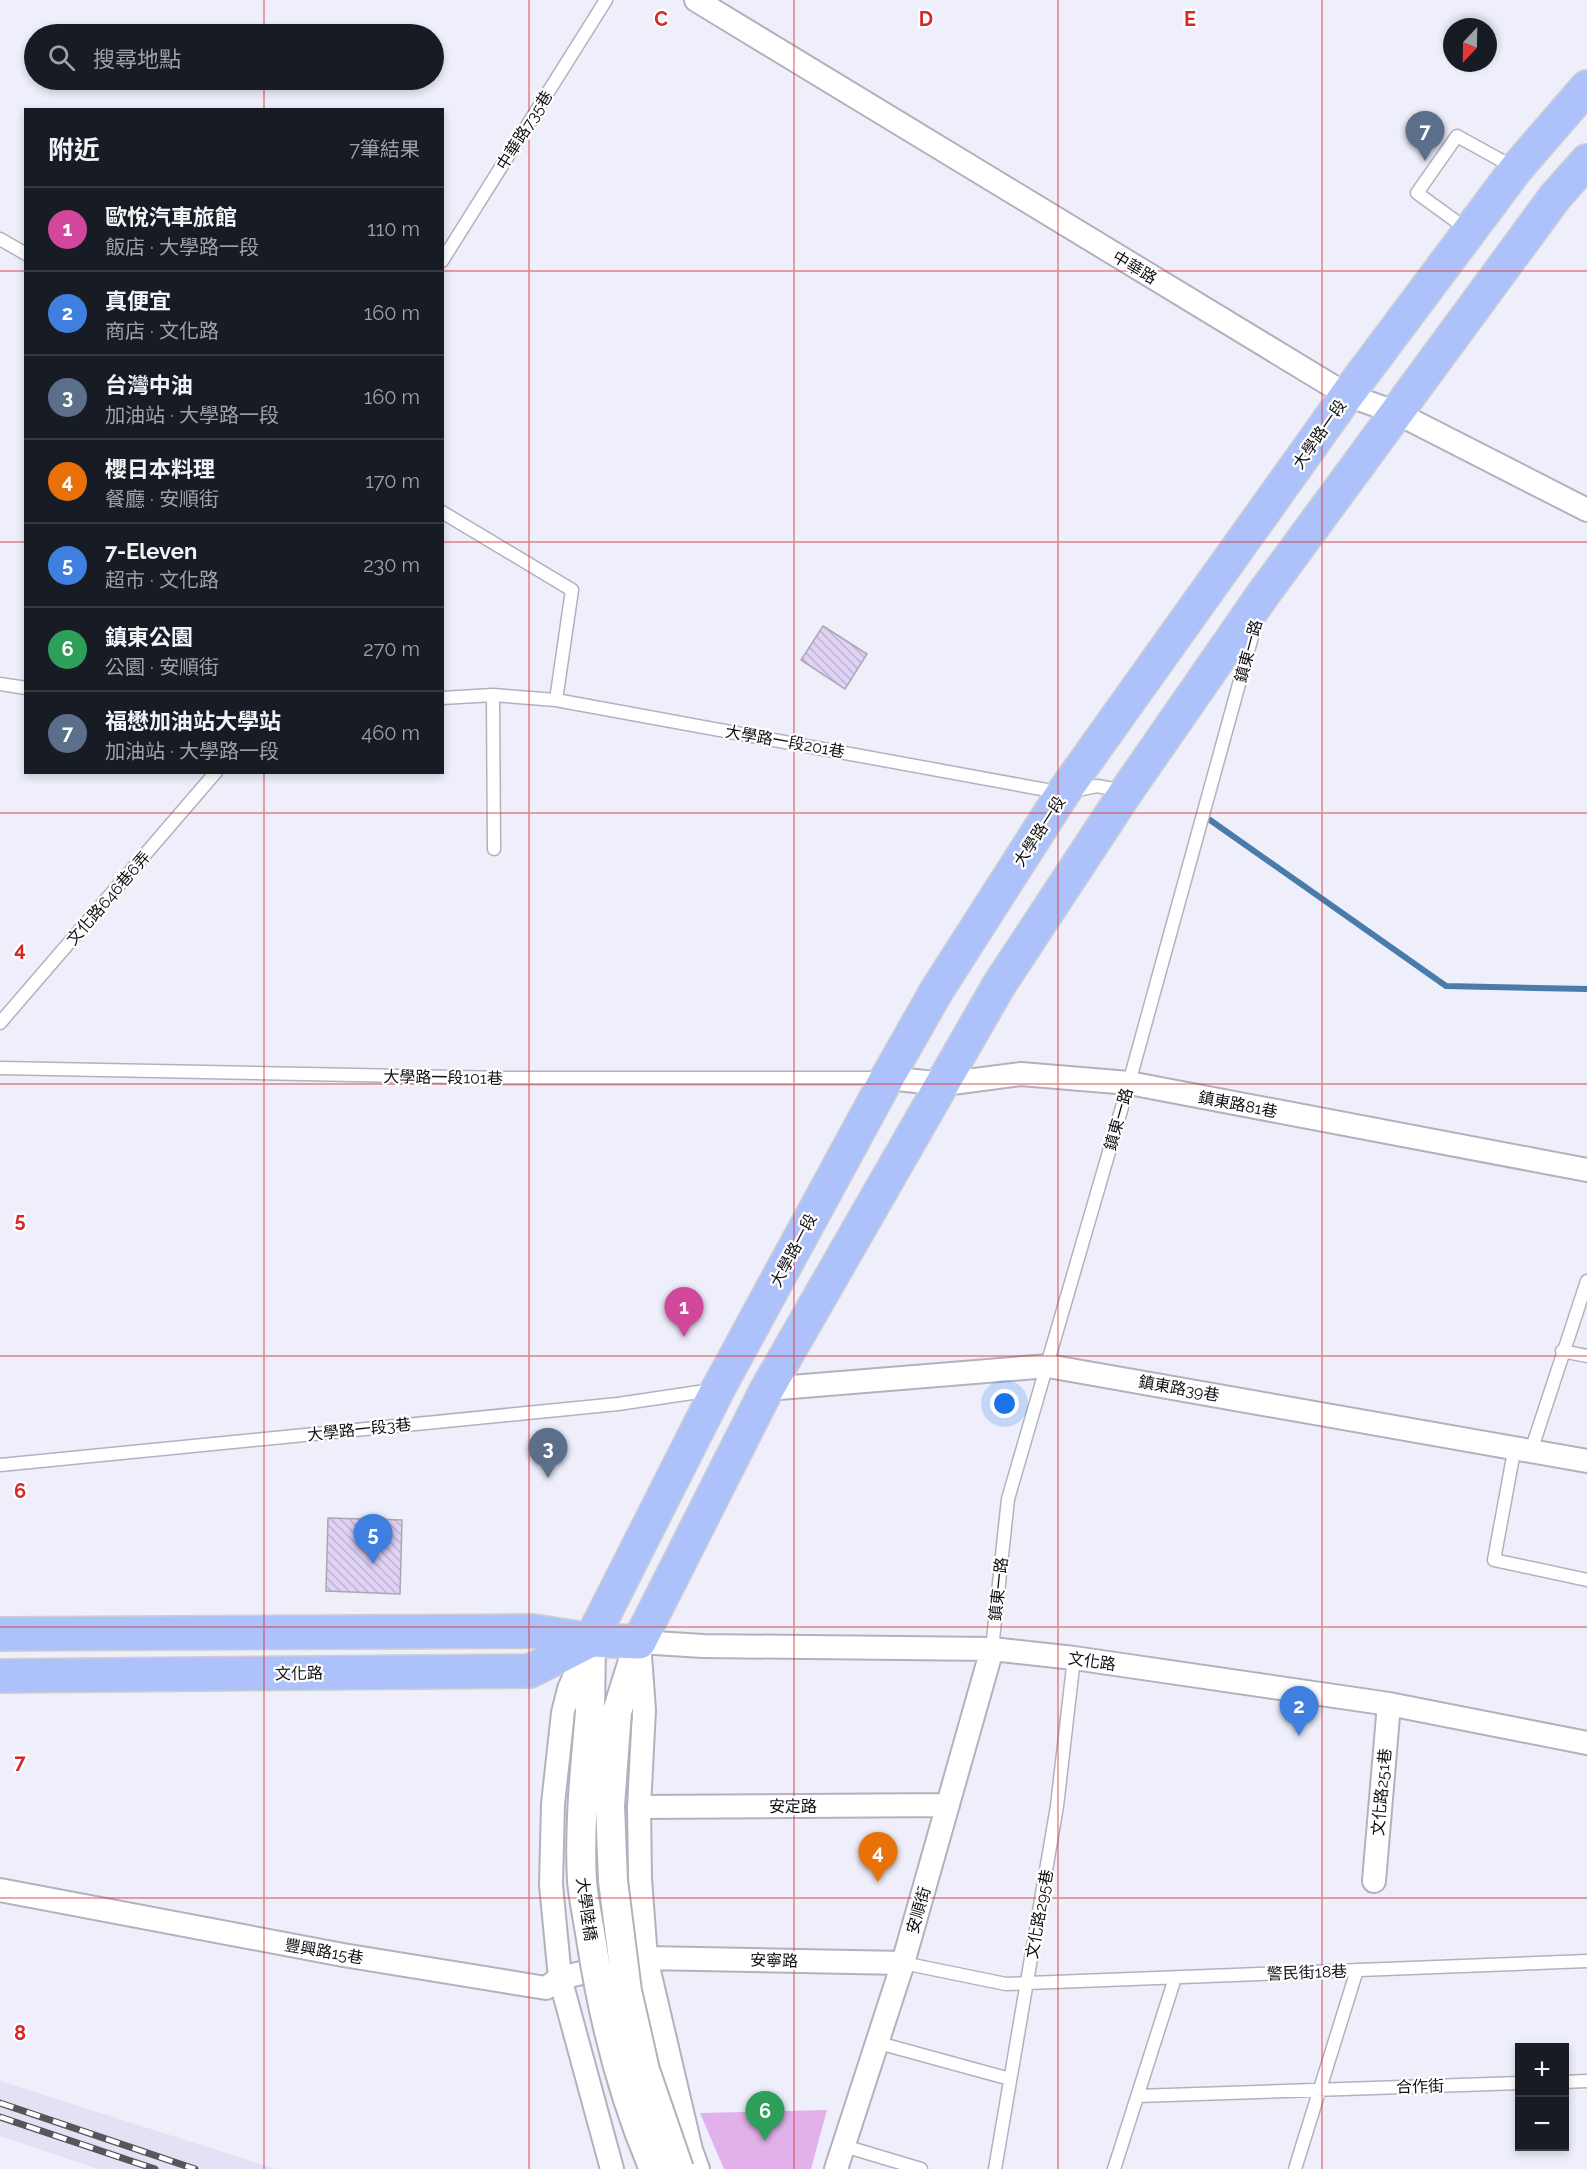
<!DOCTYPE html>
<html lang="zh-TW">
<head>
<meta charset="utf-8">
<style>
  :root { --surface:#171b24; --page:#20242c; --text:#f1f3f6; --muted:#9ea1a6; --line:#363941; --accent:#d695a4 }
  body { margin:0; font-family:Raleway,"Noto Sans TC",sans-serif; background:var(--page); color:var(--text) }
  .controls { position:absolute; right:18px; bottom:18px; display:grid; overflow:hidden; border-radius:0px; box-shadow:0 3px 9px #0003 }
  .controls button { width:54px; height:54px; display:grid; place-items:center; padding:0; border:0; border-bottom:2px solid var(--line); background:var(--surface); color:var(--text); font:30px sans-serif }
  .compass { position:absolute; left:1443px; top:18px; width:54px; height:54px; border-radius:50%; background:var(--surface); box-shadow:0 3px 9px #0003; rotate:202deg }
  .you { position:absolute; left:1005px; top:1404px; width:21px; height:21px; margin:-15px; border:4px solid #fff; border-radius:50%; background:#1a73e8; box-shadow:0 0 0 9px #1a73e833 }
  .badge { display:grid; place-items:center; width:39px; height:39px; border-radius:50%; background:var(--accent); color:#fff; font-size:20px; font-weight:700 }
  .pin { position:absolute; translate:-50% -50px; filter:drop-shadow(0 2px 3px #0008) }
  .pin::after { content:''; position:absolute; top:32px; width:21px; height:18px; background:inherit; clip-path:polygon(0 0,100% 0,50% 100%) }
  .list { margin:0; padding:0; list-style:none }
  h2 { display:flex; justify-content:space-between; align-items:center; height:78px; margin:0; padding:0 24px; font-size:26px }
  h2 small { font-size:20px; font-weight:400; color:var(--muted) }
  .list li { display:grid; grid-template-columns:39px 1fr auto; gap:18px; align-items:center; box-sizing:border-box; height:84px; padding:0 24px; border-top:2px solid var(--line) }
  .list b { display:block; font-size:22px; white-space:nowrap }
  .list p { margin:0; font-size:20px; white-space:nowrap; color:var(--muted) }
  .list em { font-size:20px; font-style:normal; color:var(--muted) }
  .icon { flex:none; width:33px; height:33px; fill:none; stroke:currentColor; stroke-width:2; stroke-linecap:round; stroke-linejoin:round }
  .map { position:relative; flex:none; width:1587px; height:2169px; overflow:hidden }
  .search { position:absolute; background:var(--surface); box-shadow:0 3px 9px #0003; left:24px; top:24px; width:420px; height:66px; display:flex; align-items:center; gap:15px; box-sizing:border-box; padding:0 21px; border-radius:33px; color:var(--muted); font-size:22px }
  .panel { position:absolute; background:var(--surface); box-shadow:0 3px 9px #0003; left:24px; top:108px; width:420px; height:666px; border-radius:0px }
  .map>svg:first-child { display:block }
  .built { fill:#e2e2f4 }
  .green { fill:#e2b1eb }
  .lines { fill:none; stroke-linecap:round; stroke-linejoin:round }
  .stream { stroke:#4a7cab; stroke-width:6 }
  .building { fill:url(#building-back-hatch); stroke:#aba7b1; stroke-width:1.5 }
  .service-casing { stroke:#b1b2bd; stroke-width:15 }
  .minor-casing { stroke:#b1b2bd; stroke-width:26 }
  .tertiary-casing { stroke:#b1b2bd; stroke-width:32 }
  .primary-casing { stroke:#cfcfd0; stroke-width:36 }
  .service { stroke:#fff; stroke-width:12 }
  .minor { stroke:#fff; stroke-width:22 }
  .tertiary { stroke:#fff; stroke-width:28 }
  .primary { stroke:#adc2fa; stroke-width:33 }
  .rail-casing { stroke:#56565d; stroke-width:7 }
  .rail { stroke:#fff; stroke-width:4.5; stroke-dasharray:14; stroke-linecap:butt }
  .tertiary-bridge-casing { stroke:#b1b2bd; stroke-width:32; stroke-linecap:butt }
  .tertiary-bridge { stroke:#fff; stroke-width:28 }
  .grid { fill:none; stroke:#d62828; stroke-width:1.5; stroke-opacity:0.55 }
  .labels { text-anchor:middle; stroke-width:4.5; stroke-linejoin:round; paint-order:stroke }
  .street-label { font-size:16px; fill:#0f0f13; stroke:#fff }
  .grid-label { font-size:20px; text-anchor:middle; font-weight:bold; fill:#d62828; stroke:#fff; stroke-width:4.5; stroke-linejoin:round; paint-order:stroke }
</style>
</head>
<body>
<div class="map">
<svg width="1587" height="2169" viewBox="0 0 1587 2169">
  <defs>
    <pattern id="building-back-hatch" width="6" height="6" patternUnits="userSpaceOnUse" patternTransform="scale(1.5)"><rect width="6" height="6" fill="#dfd2f4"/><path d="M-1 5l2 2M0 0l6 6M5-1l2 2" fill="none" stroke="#beb3d0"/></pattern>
  </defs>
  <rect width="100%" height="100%" fill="#eeeffb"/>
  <path class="built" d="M 0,2081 L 276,2169 L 98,2169 L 0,2136 Z"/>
  <path class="green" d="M 827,2110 L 811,2169 L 724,2169 L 700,2113 Z"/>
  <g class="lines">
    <path class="stream" d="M 1210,820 L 1446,986 L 1587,989"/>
  </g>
  <path class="building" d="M 823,626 L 867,654 L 845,689 L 801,660 Z
    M 328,1518 L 402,1520 L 400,1594 L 326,1591 Z"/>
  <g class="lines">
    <defs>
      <path id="service" d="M 1468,230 L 1417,193 L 1457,136 L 1515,168
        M 0,239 L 26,254
        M 442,261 L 606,0
        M 442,512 L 572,590 L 556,700
        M 0,684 L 26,688
        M 493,695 L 494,849
        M 442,698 L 493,695 L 556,700 L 1063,793 L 1097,786 L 1125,791
        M 0,1023 L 216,772
        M 0,1068 L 505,1078 L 884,1078
        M 1562,1351 L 1587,1356
        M 1515,1446 L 1494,1560 L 1587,1580
        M 1531,1451 L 1587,1281
        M 0,1465 L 618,1404 L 712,1390
        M 992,1649 L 1008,1499 L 1129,1083 L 1255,626
        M 903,1963 L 1006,1984 L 1587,1961
        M 875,2042 L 1010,2079
        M 1564,2082 L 1587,2081
        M 1138,2096 L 1520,2083
        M 844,2146 L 921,2169
        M 995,2169 L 1057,1806 L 1074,1658
        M 1114,2169 L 1175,1978
        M 1295,2169 L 1357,1970"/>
      <path id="minor" d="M 696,0 L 1347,395 L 1395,412 L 1587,510
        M 887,1078 L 944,1084 L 1021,1074 L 1129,1083 L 1587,1170
        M 767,1389 L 1048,1366 L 1587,1461
        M 588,1646 L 569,1689 L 563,1713 L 553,1804 L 551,1885 L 560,1978 L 612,2169
        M 639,1807 L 948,1805
        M 1374,1881 L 1389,1704
        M 0,1890 L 343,1955 L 546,1988 L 560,1978 L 646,1958 L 903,1963
        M 698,2169 L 691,2150 L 646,1958 L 640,1879 L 639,1807 L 644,1710 L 639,1642 L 703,1646 L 992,1649 L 1074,1658 L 1389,1704 L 1587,1743
        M 836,2169 L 903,1963 L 992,1649"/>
      <path id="tertiary" d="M 590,1712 L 591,1640
        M 617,1712 L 639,1642"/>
      <path id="primary" d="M 0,1634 L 533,1631 L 591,1640 L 639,1642 L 767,1389 L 999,985 L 1126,792 L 1264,593 L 1555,197 L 1587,161
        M 591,1640 L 718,1389 L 887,1078 L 937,990 L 1063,793 L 1347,395 L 1516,169 L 1587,87
        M 0,1676 L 530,1671 L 591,1640"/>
    </defs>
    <use href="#service" class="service-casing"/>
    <use href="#minor" class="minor-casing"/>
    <use href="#tertiary" class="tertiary-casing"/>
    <use href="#primary" class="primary-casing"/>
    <use href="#service" class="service"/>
    <use href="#minor" class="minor"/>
    <use href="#tertiary" class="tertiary"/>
    <use href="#primary" class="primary"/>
    <defs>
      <path id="rail" d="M 0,2103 L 195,2169
        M 0,2117 L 155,2169"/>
    </defs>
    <use href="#rail" class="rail-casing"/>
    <use href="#rail" class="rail"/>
    <defs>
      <path id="tertiary-bridge" d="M 590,1712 C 585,1769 579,1825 582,1881 C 584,1903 589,1924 592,1945 C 604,2022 623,2097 654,2169
        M 617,1712 L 610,1806 L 613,1881 L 627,1991 L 645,2070 L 679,2169"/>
    </defs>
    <use href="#tertiary-bridge" class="tertiary-bridge-casing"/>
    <use href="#tertiary-bridge" class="tertiary-bridge"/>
  </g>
  <path class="grid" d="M 264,0 L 264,34M 529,0 L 529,2169M 794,0 L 794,2169M 1058,0 L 1058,2169M 1322,0 L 1322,2169M 264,80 L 264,110M 0,271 L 26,271M 442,271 L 1587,271M 0,542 L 26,542M 442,542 L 1587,542M 264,772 L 264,2169M 0,813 L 1587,813M 0,1084 L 1587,1084M 0,1356 L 1587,1356M 0,1627 L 1587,1627M 0,1898 L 1587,1898"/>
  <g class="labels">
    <g class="street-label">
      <text transform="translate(524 130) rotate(-58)" y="6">中華路735巷</text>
      <text transform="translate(1135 267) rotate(31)" y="6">中華路</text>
      <text transform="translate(1319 434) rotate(-55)" y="6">大學路一段</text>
      <text transform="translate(1248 651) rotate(-75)" y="6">鎮東一路</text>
      <text transform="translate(785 741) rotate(10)" y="6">大學路一段201巷</text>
      <text transform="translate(1039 831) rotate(-57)" y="6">大學路一段</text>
      <text transform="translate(108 898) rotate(-49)" y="6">文化路646巷6弄</text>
      <text transform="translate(443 1077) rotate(1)" y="6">大學路一段101巷</text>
      <text transform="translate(1238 1104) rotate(11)" y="6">鎮東路81巷</text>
      <text transform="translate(1118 1119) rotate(-74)" y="6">鎮東一路</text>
      <text transform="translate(793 1250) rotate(-62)" y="6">大學路一段</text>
      <text transform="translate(1179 1388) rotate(10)" y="6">鎮東路39巷</text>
      <text transform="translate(359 1429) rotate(-6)" y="6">大學路一段3巷</text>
      <text transform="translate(998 1589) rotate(-84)" y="6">鎮東一路</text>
      <text transform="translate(1092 1661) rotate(8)" y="6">文化路</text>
      <text transform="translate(299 1673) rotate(-1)" y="6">文化路</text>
      <text transform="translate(1381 1792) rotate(-85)" y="6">文化路251巷</text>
      <text x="793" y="1812">安定路</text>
      <text transform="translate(587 1909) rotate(82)" y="6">大學陸橋</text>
      <text transform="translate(918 1910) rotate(-74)" y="6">安順街</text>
      <text transform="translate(1039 1914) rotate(-80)" y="6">文化路295巷</text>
      <text transform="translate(324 1951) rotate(10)" y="6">豐興路15巷</text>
      <text transform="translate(774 1960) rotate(1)" y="6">安寧路</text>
      <text transform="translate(1307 1972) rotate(-2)" y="6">警民街18巷</text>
      <text transform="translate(1420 2086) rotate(-2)" y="6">合作街</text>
    </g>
  </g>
  <g class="grid-label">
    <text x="661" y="26">C</text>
    <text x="926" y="26">D</text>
    <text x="1190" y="26">E</text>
    <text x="20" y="956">4</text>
    <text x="20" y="1227">5</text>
    <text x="20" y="1498">6</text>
    <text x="20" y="1769">7</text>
    <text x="20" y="2040">8</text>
  </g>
</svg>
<div class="controls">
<button>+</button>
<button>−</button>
</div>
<svg class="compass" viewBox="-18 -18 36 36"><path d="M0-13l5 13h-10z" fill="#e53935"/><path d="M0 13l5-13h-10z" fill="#9ea1a6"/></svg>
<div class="you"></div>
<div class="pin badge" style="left:684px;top:1337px;background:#d1479c">1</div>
<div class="pin badge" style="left:1299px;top:1736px;background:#3f7fe0">2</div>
<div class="pin badge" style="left:548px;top:1478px;background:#5c6f8a">3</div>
<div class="pin badge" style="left:878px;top:1882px;background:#e8710a">4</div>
<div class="pin badge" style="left:373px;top:1564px;background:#3f7fe0">5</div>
<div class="pin badge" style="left:765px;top:2141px;background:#2e9e5b">6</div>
<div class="pin badge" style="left:1425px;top:161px;background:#5c6f8a">7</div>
<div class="search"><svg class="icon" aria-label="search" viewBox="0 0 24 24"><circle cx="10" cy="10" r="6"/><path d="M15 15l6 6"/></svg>搜尋地點</div>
<section class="panel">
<h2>附近<small>7筆結果</small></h2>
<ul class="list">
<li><span class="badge" style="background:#d1479c">1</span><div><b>歐悅汽車旅館</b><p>飯店 · 大學路一段</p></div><em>110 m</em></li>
<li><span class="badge" style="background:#3f7fe0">2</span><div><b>真便宜</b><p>商店 · 文化路</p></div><em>160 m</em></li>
<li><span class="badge" style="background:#5c6f8a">3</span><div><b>台灣中油</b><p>加油站 · 大學路一段</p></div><em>160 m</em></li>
<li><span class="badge" style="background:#e8710a">4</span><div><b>櫻日本料理</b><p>餐廳 · 安順街</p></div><em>170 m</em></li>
<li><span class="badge" style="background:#3f7fe0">5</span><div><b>7-Eleven</b><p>超市 · 文化路</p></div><em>230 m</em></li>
<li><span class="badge" style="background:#2e9e5b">6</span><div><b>鎮東公園</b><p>公園 · 安順街</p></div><em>270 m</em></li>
<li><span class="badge" style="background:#5c6f8a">7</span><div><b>福懋加油站大學站</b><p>加油站 · 大學路一段</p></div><em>460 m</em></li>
</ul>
</section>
</div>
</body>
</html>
